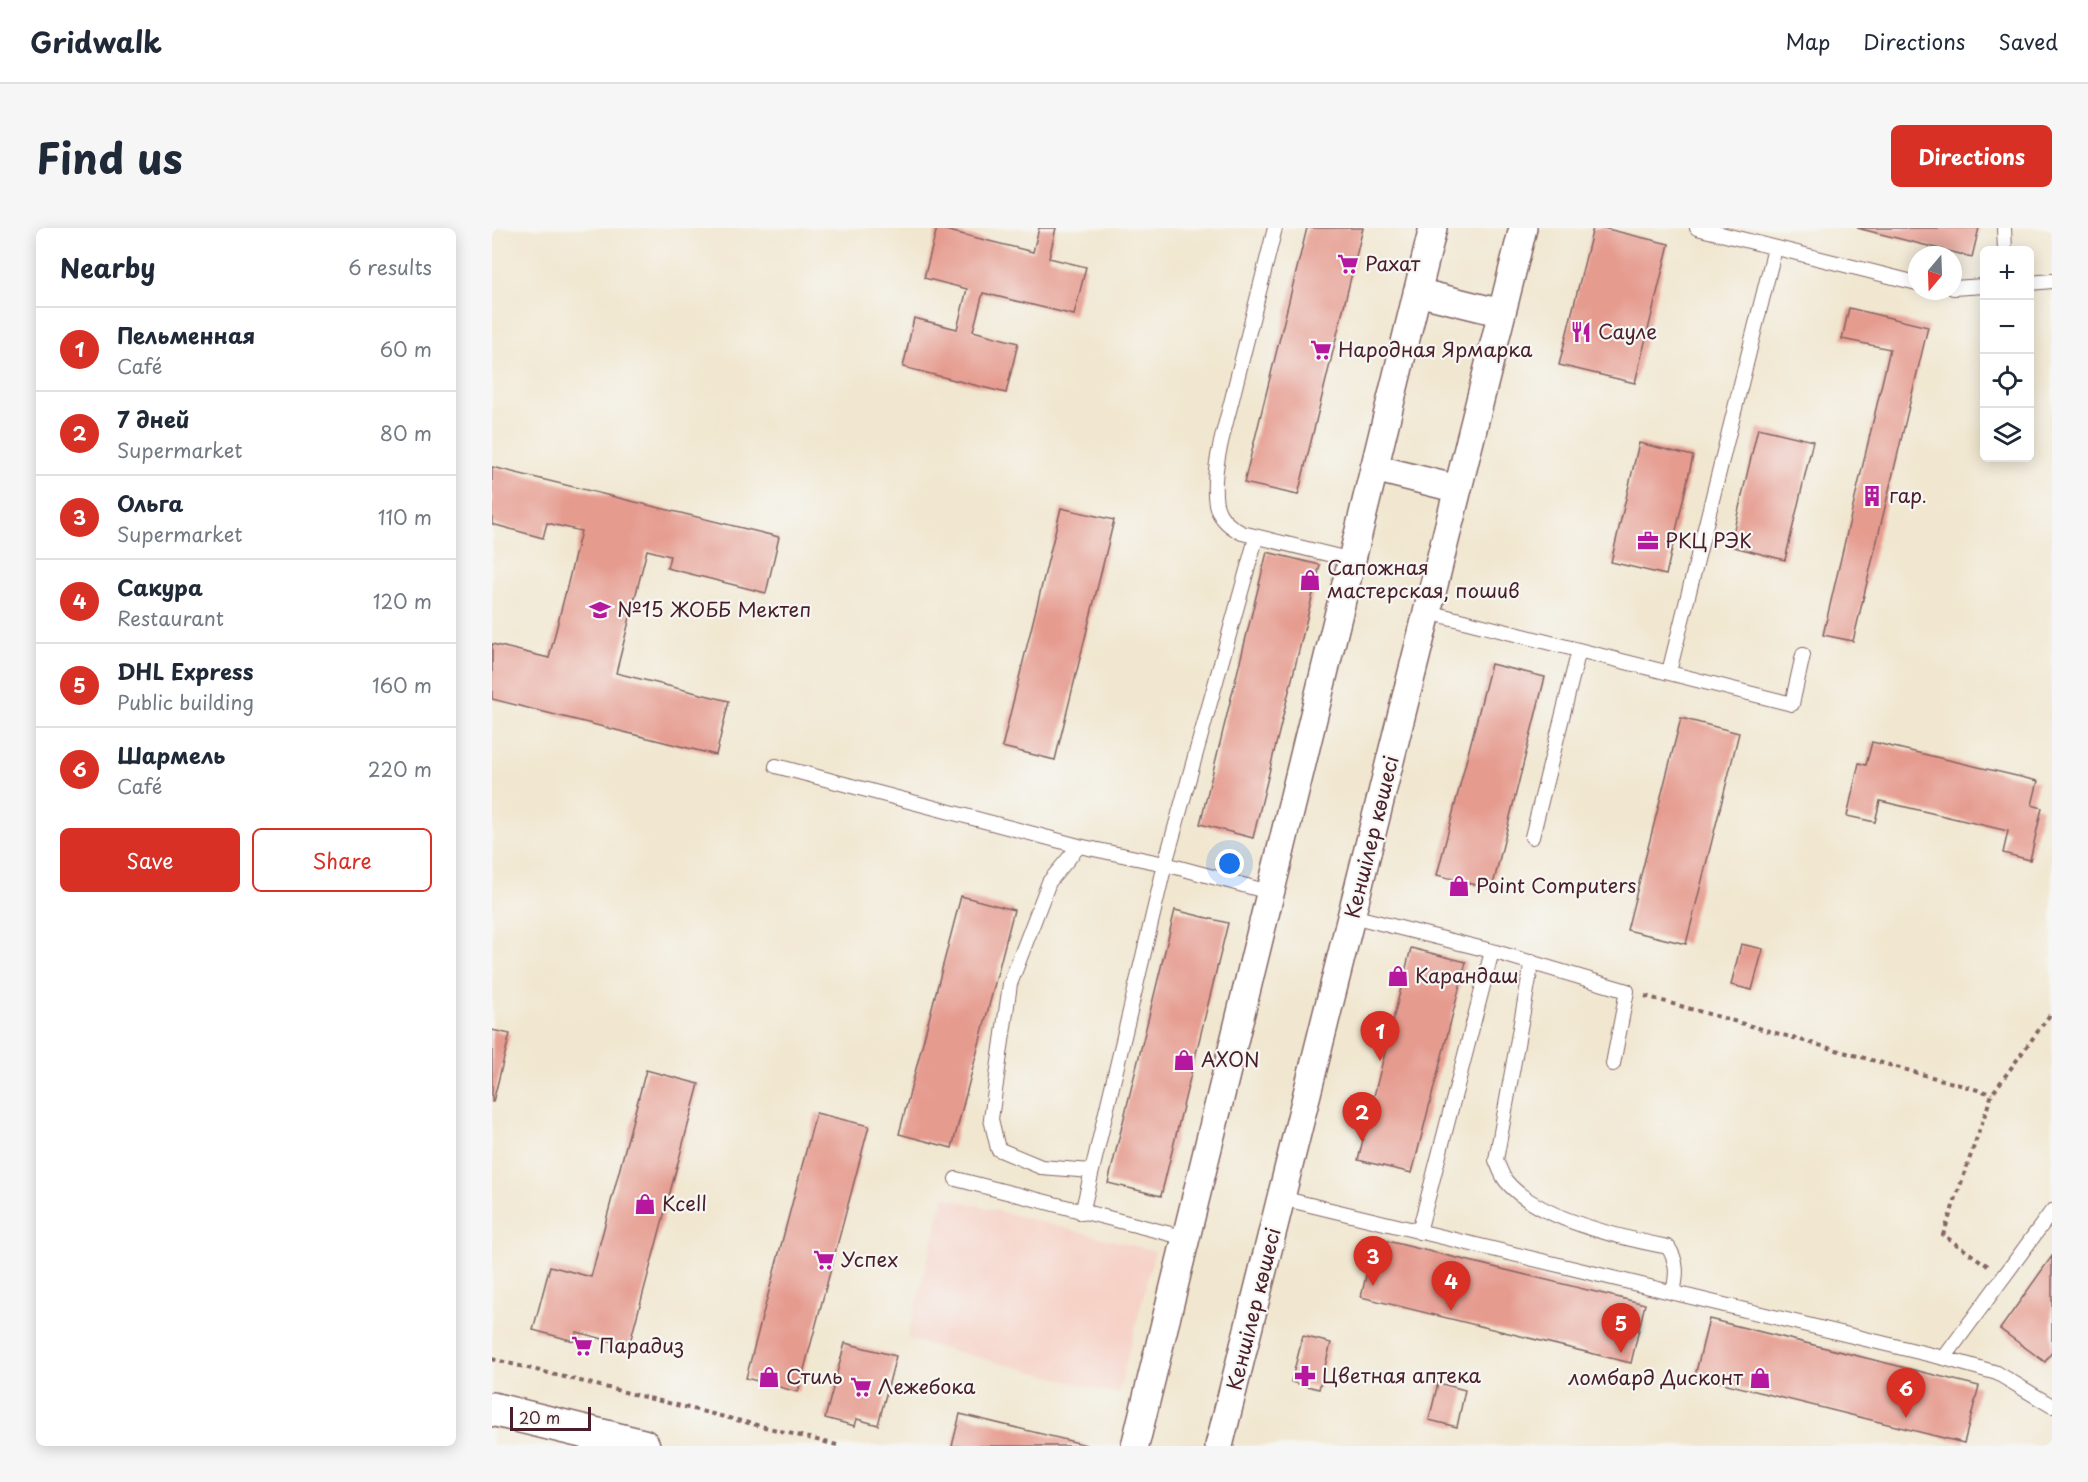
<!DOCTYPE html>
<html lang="en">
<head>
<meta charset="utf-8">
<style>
  :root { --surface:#fff; --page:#f6f6f7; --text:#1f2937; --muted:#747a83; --line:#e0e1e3; --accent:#d93025 }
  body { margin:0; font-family:"Playpen Sans",sans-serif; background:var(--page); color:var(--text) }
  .controls { position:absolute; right:18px; top:18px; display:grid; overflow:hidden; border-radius:9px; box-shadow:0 3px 15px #0003 }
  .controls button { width:54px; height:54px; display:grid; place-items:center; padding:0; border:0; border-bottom:2px solid var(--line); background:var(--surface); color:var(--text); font:30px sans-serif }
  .compass { position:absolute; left:1416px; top:18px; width:54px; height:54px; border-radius:50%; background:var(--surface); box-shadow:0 3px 15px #0003; rotate:199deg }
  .scale { position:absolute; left:18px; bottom:15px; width:81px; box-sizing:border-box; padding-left:6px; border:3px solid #4a1f2b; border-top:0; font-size:16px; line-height:21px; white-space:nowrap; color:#4a1f2b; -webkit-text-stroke:4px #f6f6f2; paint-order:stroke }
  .you { position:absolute; left:738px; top:636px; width:21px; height:21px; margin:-15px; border:4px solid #fff; border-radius:50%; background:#1a73e8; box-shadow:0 0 0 9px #1a73e833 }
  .badge { display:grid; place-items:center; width:39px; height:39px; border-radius:50%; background:var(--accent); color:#fff; font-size:20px; font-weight:700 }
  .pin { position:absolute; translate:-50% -50px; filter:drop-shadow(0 2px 3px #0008) }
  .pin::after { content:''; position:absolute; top:32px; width:21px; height:18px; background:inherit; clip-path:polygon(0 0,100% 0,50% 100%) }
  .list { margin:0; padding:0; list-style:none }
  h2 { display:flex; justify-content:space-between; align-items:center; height:78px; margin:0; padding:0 24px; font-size:26px }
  h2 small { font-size:20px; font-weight:400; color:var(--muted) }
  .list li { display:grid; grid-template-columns:39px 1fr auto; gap:18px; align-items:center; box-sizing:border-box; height:84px; padding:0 24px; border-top:2px solid var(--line) }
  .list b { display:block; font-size:22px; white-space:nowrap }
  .list p { margin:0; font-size:20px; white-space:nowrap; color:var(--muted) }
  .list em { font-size:20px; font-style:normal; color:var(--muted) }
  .actions { display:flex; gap:12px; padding:18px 24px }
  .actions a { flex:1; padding:14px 0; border:2px solid var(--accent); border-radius:9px; text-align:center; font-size:21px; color:var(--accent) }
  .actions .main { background:var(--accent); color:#fff }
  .icon { flex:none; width:33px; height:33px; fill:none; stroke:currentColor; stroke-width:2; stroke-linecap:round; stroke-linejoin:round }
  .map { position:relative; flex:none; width:1560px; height:1218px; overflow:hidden; border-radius:9px }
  header { display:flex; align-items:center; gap:36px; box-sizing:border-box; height:84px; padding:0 30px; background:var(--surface); border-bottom:2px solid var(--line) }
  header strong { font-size:28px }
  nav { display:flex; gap:33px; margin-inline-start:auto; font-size:21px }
  .intro { display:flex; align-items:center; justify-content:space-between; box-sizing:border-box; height:144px; padding:0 36px }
  h1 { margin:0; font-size:42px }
  .button { padding:15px 27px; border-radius:9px; background:var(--accent); color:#fff; font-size:21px; font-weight:700 }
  main { display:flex; gap:36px; padding:0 36px }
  aside { flex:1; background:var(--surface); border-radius:9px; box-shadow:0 3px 15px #0003 }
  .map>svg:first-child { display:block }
  .built { fill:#f6d1c6 }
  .building { fill:#e69b8f }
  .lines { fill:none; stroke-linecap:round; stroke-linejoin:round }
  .service-casing { stroke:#846565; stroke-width:16 }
  .minor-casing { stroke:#846565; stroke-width:30 }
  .secondary-casing { stroke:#846565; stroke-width:36 }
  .path { stroke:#846565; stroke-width:4; stroke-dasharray:4.5 4.5; stroke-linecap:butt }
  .service { stroke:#fff; stroke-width:14 }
  .minor { stroke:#fff; stroke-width:27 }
  .secondary { stroke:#fff; stroke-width:33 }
  .labels { text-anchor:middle; stroke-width:4.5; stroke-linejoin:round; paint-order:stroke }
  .poi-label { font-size:20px; fill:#4a1f2b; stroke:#f6f6f2; text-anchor:start }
  .street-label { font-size:20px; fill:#4a1f2b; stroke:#f6f6f2 }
</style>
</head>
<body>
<header>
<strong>Gridwalk</strong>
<nav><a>Map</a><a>Directions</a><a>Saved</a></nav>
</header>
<div class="intro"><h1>Find us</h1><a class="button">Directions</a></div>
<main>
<aside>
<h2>Nearby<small>6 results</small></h2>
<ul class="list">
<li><span class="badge">1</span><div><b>Пельменная</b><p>Café</p></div><em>60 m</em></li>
<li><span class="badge">2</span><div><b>7 дней</b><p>Supermarket</p></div><em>80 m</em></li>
<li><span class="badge">3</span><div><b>Ольга</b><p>Supermarket</p></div><em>110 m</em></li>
<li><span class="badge">4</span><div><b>Сакура</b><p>Restaurant</p></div><em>120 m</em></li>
<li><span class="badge">5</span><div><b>DHL Express</b><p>Public building</p></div><em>160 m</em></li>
<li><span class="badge">6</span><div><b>Шармель</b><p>Café</p></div><em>220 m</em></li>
</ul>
<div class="actions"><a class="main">Save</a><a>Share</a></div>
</aside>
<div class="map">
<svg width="1560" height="1218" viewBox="0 0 1560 1218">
  <rect width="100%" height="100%" fill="#f6f6f2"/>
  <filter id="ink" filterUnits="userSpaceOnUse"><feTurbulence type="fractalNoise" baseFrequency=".0167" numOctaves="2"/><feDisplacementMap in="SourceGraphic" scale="12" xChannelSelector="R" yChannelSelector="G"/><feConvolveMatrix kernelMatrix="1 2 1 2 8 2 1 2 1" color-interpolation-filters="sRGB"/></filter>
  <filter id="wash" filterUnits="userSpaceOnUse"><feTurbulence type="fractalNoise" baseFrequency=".008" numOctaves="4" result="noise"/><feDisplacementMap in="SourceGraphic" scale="24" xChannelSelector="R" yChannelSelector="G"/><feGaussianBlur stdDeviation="1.35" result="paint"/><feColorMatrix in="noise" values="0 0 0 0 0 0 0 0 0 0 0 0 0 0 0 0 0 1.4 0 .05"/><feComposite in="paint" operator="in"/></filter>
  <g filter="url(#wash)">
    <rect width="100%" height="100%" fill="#f1e7d0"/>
    <path class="built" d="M 452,969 L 663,1023 L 626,1166 L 415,1111 Z"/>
    <g id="blocks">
      <path class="building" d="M 445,0 L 541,24 L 547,0 L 564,0 L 557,30 L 594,39 L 582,87 L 491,65 L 481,103 L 526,115 L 514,165 L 411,139 L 422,90 L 465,101 L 475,61 L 432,50 Z
        M 815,0 L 871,0 L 806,267 L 752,255 Z
        M 1101,0 L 1111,0 L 1177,16 L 1143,155 L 1067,137 Z
        M 1365,0 L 1487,0 L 1480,29 Z
        M 1357,80 L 1436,99 L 1361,413 L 1331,407 L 1398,121 L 1350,111 Z
        M 1266,200 L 1321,213 L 1293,332 L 1238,318 Z
        M 1147,215 L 1201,228 L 1174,347 L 1119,334 Z
        M 0,239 L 287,309 L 274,365 L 175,340 L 178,328 L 155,322 L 124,445 L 237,473 L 224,527 L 0,471 L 0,416 L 57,430 L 89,303 L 55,295 L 51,310 L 0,296 Z
        M 569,280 L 622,292 L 563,532 L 510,519 Z
        M 775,324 L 828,337 L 761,610 L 708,596 Z
        M 999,436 L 1053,449 L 1000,661 L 945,647 Z
        M 1189,490 L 1247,505 L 1194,716 L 1135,702 Z
        M 1380,514 L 1546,553 L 1540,577 L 1550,580 L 1538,632 L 1511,625 L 1516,603 L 1388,573 L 1383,594 L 1355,588 L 1367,535 L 1374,537 Z
        M 469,668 L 522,682 L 460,920 L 407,906 Z
        M 683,682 L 736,695 L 669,968 L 616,955 Z
        M 1249,716 L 1271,721 L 1260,762 L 1239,757 Z
        M 919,720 L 974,734 L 920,945 L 866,932 Z
        M 0,802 L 18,806 L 1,874 L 0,874 Z
        M 154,842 L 207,856 L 137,1118 L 85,1104 L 82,1113 L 41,1102 L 58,1038 L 99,1049 Z
        M 324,885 L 377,898 L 306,1164 L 254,1150 Z
        M 883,1010 L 1153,1076 L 1139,1135 L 869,1069 Z
        M 1560,1028 L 1560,1124 L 1553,1134 L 1508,1101 Z
        M 1217,1091 L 1487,1158 L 1472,1215 L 1203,1148 Z
        M 811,1108 L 839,1115 L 827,1161 L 799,1154 Z
        M 353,1115 L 404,1128 L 386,1197 L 365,1191 L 363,1198 L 333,1190 Z
        M 946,1155 L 973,1162 L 965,1199 L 937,1192 Z
        M 468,1186 L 595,1217 L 595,1218 L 460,1218 Z"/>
    </g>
  </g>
  <g filter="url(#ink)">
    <use href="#blocks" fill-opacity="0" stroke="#846565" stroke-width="1.5"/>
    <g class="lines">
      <defs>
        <path id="service" d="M 783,0 C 770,53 756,106 743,159 C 735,194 718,241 724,276 C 727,291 738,299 750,305 L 860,332
          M 1205,0 L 1425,55
          M 1512,0 L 1513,22
          M 1538,55 L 1560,53
          M 1461,60 L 1492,58
          M 936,384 L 1300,476 L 1311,427
          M 1177,444 L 1283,20
          M 284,538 L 587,618 L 673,636 L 777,664
          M 1040,609 L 1087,422
          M 587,618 L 557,654 L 518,756 L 499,891 L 506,921 L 549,939 L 599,943
          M 860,688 L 1000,723 L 1135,763 L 1121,836
          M 1040,734 L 1004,932 C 1007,939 1010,948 1014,953 C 1045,991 1130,1010 1176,1019 C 1186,1034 1185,1047 1181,1065
          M 464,951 L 694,1010
          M 789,970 L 1452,1130 L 1505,1145 L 1560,1178
          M 590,985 L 673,636 L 764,310
          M 927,1004 L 1000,723
          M 1452,1130 L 1560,983"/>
        <path id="minor" d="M 925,64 L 1010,85
          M 882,240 L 966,261
          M 643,1218 L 941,0
          M 727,1218 L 1031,0"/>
        <path id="secondary" d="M 0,1181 L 151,1218"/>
      </defs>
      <use href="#service" class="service-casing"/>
      <use href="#minor" class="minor-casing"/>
      <use href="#secondary" class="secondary-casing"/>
      <path class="path" d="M 1153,768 L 1500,866
        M 1496,1038 L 1451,1007 L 1500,866 L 1560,784
        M 0,1131 L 349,1218"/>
      <use href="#service" class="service"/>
      <use href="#minor" class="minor"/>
      <use href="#secondary" class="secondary"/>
    </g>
  </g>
  <defs>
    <symbol id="supermarket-bare" viewBox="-9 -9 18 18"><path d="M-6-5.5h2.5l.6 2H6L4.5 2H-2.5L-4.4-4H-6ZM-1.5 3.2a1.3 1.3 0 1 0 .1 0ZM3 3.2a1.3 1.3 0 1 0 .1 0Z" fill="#b5179e" stroke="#f6f6f2" stroke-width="2.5" paint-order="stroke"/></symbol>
    <symbol id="restaurant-bare" viewBox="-9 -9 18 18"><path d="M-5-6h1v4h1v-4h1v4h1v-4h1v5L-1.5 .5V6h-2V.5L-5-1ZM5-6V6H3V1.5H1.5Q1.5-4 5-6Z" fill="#b5179e" stroke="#f6f6f2" stroke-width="2.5" paint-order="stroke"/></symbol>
    <symbol id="building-bare" viewBox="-9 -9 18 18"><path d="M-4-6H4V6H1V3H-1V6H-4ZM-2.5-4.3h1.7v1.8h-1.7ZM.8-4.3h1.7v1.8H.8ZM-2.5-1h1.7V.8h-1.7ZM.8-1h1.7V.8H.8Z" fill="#b5179e" stroke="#f6f6f2" stroke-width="2.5" paint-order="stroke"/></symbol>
    <symbol id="office-bare" viewBox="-9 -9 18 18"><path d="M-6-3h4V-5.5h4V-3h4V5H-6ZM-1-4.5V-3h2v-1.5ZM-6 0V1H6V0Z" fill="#b5179e" stroke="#f6f6f2" stroke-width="2.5" paint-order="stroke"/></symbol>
    <symbol id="shop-bare" viewBox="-9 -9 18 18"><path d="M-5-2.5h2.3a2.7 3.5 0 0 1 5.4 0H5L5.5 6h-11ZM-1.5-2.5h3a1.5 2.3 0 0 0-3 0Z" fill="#b5179e" stroke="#f6f6f2" stroke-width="2.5" paint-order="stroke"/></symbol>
    <symbol id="school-bare" viewBox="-9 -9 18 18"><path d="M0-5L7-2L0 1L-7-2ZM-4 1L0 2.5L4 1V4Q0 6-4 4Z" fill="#b5179e" stroke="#f6f6f2" stroke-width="2.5" paint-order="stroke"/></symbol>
    <symbol id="pharmacy-bare" viewBox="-9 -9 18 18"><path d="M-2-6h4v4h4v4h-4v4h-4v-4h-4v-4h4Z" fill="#b5179e" stroke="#f6f6f2" stroke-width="2.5" paint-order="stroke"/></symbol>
  </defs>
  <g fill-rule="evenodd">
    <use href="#supermarket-bare" x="841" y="21" width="30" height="30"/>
    <use href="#restaurant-bare" x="1074" y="89" width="30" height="30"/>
    <use href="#supermarket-bare" x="814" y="107" width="30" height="30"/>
    <use href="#building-bare" x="1365" y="253" width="30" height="30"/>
    <use href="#office-bare" x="1141" y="298" width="30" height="30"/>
    <use href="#shop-bare" x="803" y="337" width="30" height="30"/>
    <use href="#school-bare" x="93" y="367" width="30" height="30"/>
    <use href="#shop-bare" x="952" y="643" width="30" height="30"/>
    <use href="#shop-bare" x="891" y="733" width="30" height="30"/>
    <use href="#shop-bare" x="677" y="817" width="30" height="30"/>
    <use href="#shop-bare" x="138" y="961" width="30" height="30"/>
    <use href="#supermarket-bare" x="317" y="1017" width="30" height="30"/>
    <use href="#supermarket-bare" x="75" y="1103" width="30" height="30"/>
    <use href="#pharmacy-bare" x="798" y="1133" width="30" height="30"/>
    <use href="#shop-bare" x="262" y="1134" width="30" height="30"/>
    <use href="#shop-bare" x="1253" y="1135" width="30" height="30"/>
    <use href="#supermarket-bare" x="354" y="1144" width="30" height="30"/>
  </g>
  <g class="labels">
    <g class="poi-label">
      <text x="873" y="43">Рахат</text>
      <text x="1106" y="111">Сауле</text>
      <text x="846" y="129">Народная Ярмарка</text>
      <text x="1397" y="275">гар.</text>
      <text x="1173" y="320">РКЦ РЭК</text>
      <text x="835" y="347">Сапожная<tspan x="835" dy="23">мастерская, пошив</tspan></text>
      <text x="125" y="389">№15 ЖОББ Мектеп</text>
      <text x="984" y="665">Point Computers</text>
      <text x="923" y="755">Карандаш</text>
      <text x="709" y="839">AXON</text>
      <text x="170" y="983">Kcell</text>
      <text x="349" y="1039">Успех</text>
      <text x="107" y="1125">Парадиз</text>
      <text x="830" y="1155">Цветная аптека</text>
      <text x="294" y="1156">Стиль</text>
      <text x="1251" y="1157" text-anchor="end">ломбард Дисконт</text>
      <text x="386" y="1166">Лежебока</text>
    </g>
    <g class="street-label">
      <text transform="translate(880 609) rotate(-76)" y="7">Кеншілер көшесі</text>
      <text transform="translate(762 1081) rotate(-76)" y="7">Кеншілер көшесі</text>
    </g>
  </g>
</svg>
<div class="controls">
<button>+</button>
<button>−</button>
<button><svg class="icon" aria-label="locate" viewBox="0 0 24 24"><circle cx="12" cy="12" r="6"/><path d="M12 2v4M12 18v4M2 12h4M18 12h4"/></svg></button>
<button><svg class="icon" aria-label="layers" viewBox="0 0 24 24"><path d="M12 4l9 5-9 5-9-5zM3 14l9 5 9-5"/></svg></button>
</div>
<svg class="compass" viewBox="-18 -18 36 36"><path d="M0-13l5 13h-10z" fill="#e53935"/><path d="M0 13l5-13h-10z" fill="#747a83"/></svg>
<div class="scale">20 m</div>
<div class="you"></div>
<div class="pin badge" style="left:888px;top:833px">1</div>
<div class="pin badge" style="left:870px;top:914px">2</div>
<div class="pin badge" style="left:881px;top:1058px">3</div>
<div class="pin badge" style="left:959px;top:1083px">4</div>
<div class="pin badge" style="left:1129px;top:1125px">5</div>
<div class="pin badge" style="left:1414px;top:1190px">6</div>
</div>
</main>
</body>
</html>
